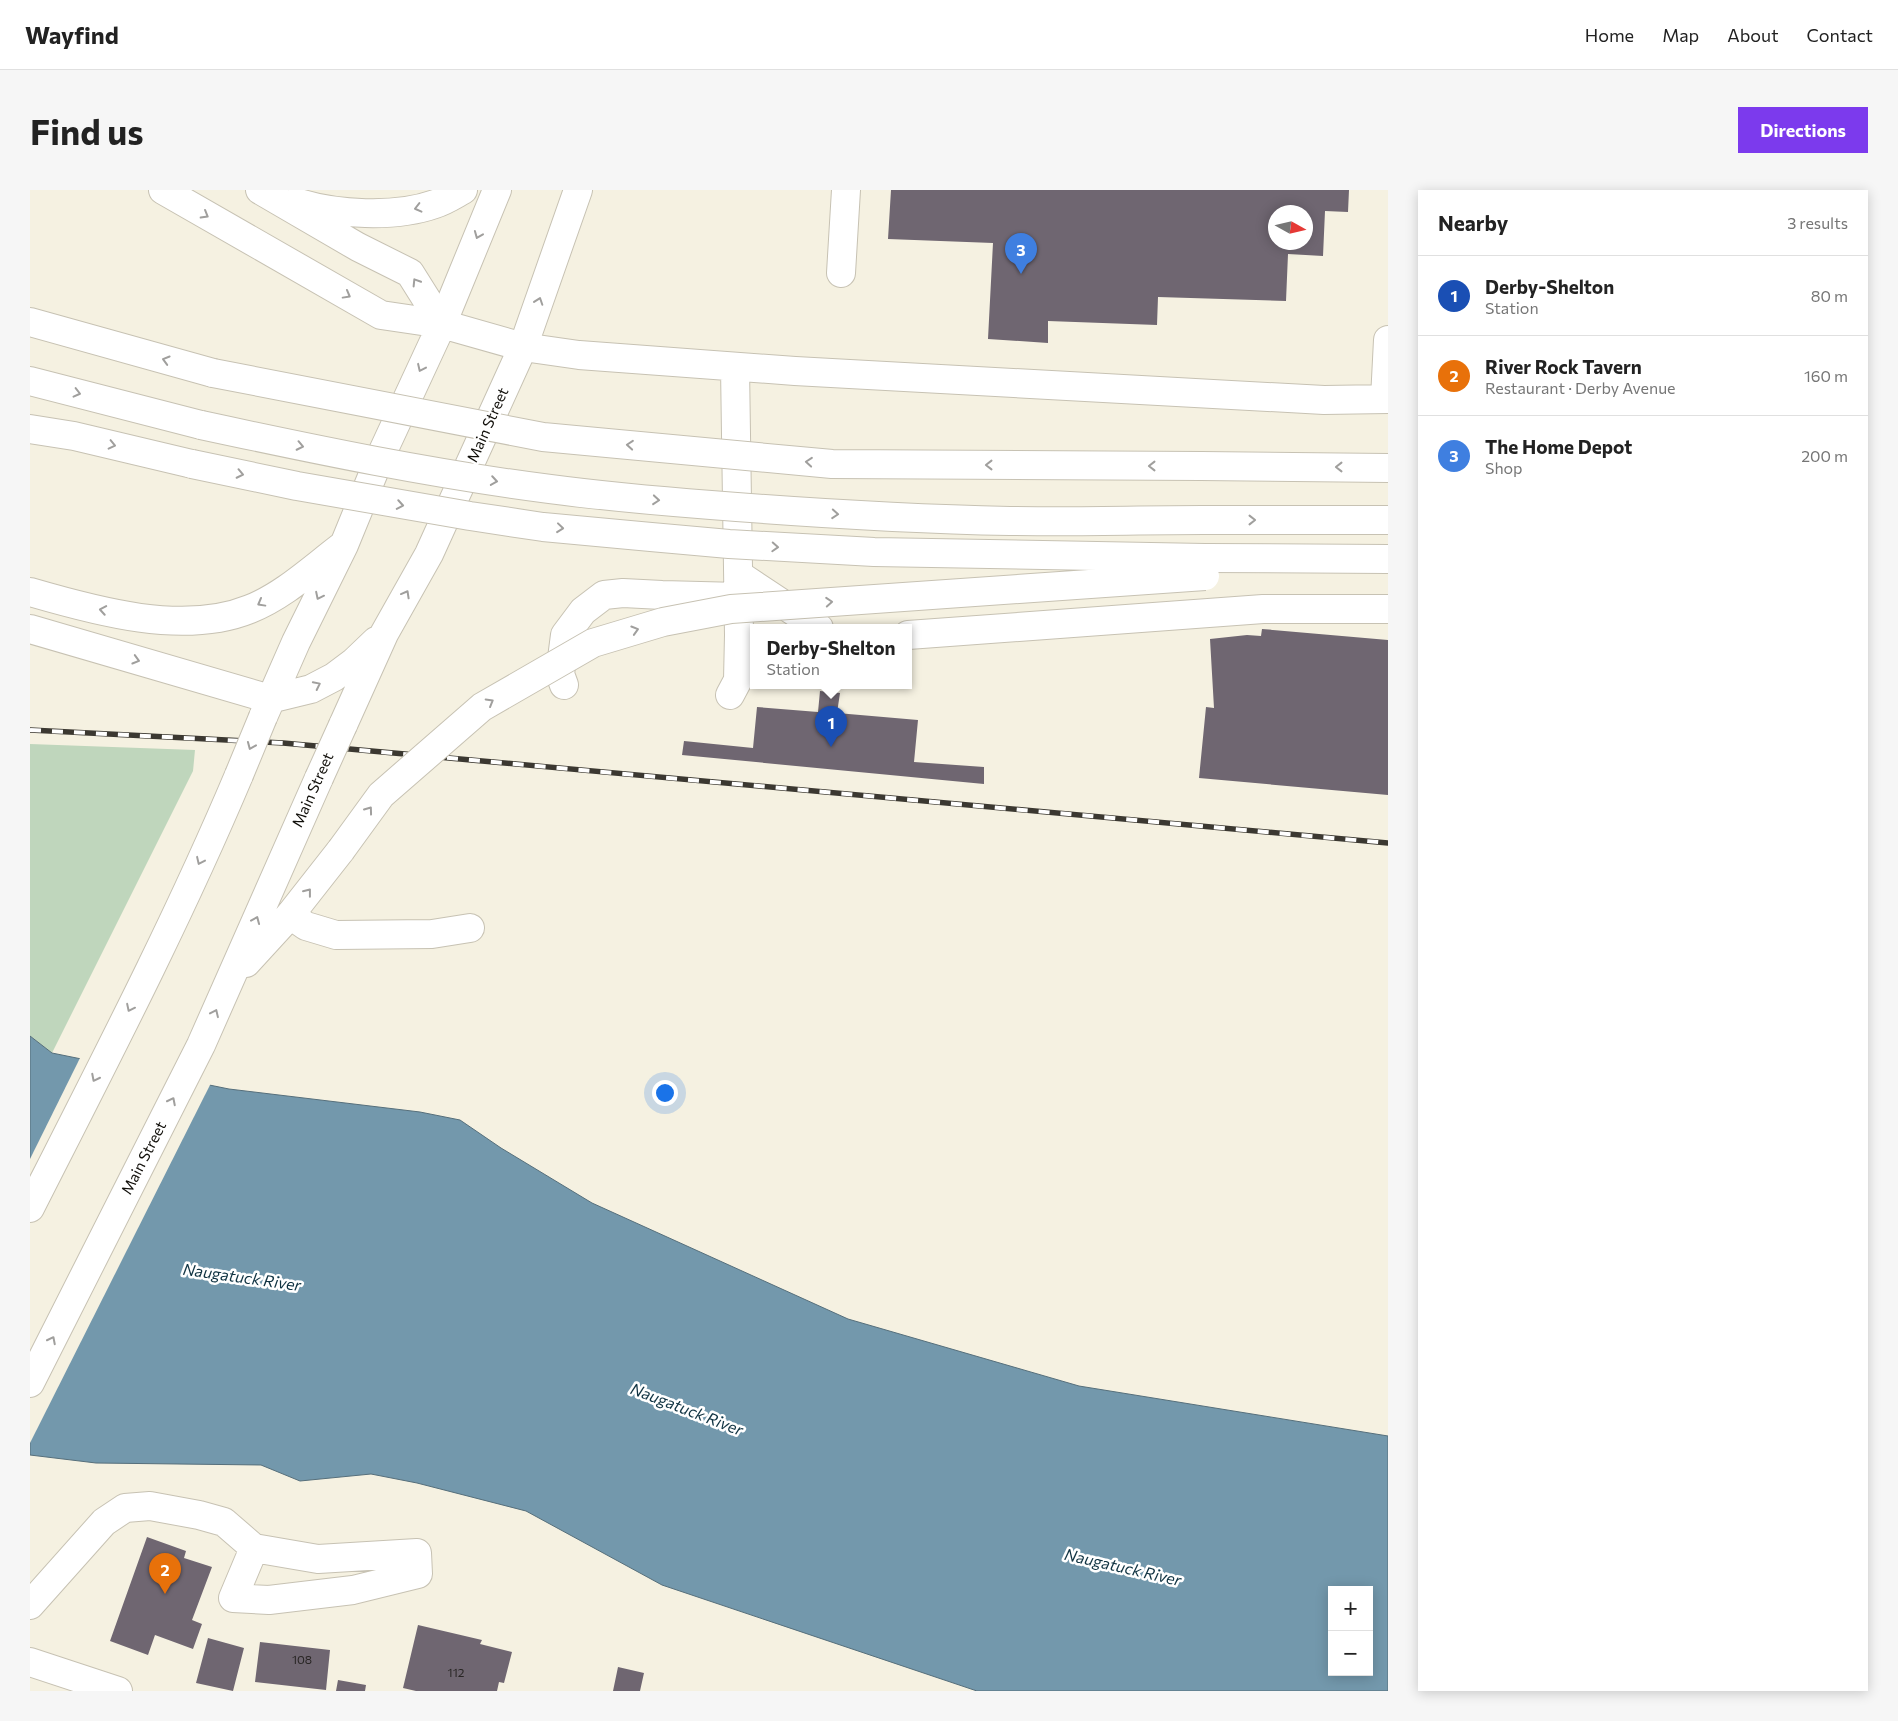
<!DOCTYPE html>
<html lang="en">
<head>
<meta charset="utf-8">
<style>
  :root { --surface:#fff; --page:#f6f6f6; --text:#222; --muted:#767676; --line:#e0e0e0; --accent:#7c3aed }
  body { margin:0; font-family:Commissioner,sans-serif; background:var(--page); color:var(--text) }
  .controls { position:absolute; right:15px; bottom:15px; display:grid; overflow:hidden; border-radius:0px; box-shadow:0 2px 12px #0003 }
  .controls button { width:45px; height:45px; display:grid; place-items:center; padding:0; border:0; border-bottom:1px solid var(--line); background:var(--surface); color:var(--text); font:25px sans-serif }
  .compass { position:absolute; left:1238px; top:15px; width:45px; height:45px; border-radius:50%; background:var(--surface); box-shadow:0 2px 12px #0003; rotate:98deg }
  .you { position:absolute; left:634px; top:902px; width:18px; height:18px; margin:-12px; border:4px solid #fff; border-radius:50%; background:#1a73e8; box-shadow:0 0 0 8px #1a73e833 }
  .badge { display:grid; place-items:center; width:32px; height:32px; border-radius:50%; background:var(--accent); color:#fff; font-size:16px; font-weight:700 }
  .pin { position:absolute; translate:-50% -41px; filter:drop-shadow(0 1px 2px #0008) }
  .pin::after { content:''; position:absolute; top:26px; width:18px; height:15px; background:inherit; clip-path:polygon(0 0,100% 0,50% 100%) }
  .popup { position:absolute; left:720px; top:434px; width:162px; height:65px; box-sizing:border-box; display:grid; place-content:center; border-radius:0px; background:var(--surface); filter:drop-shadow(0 1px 4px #0005); font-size:16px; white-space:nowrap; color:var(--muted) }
  .popup b { font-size:19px; color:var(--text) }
  .popup::after { content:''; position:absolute; left:50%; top:100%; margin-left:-10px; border:10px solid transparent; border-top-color:var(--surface) }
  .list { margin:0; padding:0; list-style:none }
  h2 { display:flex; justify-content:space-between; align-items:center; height:65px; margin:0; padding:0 20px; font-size:21px }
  h2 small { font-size:16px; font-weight:400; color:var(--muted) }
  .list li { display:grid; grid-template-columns:32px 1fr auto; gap:15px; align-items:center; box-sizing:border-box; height:80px; padding:0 20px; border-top:1px solid var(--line) }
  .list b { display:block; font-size:19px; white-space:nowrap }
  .list p { margin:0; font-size:16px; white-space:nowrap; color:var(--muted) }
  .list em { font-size:16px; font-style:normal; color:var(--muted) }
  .map { position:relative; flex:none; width:1358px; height:1501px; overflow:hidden; border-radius:0px }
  header { display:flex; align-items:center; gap:30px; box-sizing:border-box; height:70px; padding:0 25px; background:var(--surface); border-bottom:1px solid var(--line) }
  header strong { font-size:24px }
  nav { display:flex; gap:28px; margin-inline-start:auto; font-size:18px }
  .intro { display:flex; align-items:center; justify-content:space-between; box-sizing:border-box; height:120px; padding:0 30px }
  h1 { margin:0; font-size:35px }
  .button { padding:12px 22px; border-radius:0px; background:var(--accent); color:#fff; font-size:18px; font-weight:700 }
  main { display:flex; gap:30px; padding:0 30px }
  aside { flex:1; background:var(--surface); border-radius:0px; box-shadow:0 2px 12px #0003 }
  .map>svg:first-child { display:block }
  .green { fill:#bfd6bc }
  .water { fill:#7398ac; stroke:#566f7b; fill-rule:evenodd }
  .pier { fill:#f5f1e1 }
  .building { fill:#6f6671; fill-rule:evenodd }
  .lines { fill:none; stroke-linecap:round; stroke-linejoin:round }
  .minor-casing { stroke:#c7c2b3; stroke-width:30 }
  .major-casing { stroke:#c7c2b3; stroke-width:30 }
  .highway-casing { stroke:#c7c2b3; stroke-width:30 }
  .minor { stroke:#fff; stroke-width:28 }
  .major { stroke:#fff; stroke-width:28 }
  .highway { stroke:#fff; stroke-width:28 }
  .rail-casing { stroke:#3b3831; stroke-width:5.5 }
  .rail { stroke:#fff; stroke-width:4; stroke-dasharray:11; stroke-linecap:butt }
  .highway-bridge-casing { stroke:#c7c2b3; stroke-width:30; stroke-linecap:butt }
  .highway-bridge { stroke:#fff; stroke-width:28 }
  .oneway { stroke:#a09f9d }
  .labels { text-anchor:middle; stroke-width:5; stroke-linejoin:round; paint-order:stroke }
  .number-label { font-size:12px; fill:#282524 }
  .street-label { font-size:15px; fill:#110f0a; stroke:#fff }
  .water-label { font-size:16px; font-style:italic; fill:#103342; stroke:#fff }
</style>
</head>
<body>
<header>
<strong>Wayfind</strong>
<nav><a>Home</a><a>Map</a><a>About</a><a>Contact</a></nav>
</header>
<div class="intro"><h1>Find us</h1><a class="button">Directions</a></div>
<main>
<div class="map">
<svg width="1358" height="1501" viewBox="0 0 1358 1501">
  <rect width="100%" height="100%" fill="#f5f1e1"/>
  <path class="green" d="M 0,554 L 165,560 L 163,581 L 22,863 L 0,846 Z"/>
  <path class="water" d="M 0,846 L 22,863 L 199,899 L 390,922 L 430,930 L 471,958 L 562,1013 L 818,1129 L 1049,1196 L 1358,1246 L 1358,1501 L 947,1501 L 632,1395 L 496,1321 L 387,1293 L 341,1284 L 270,1291 L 231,1275 L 66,1273 L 0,1265 ZM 1302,1400 L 1339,1400 L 1339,1482 L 1302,1482 Z"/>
  <path class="pier" d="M 51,866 L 181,893 L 0,1253 L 0,969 Z"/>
  <path class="building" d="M 861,0 L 1319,0 L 1318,22 L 1295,21 L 1293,66 L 1258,64 L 1256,111 L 1128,107 L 1127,135 L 1018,131 L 1018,153 L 958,149 L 963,53 L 858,49 ZM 1246,22 L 1276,22 L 1276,52 L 1246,52 Z
    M 1232,439 L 1358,450 L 1358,605 L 1169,588 L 1176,517 L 1184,518 L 1180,449 L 1217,445 L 1231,446 Z
    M 790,501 L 810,503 L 807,523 L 888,530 L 884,572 L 954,577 L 954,594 L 652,565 L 654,551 L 723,558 L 727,517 L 788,522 Z
    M 117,1347 L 156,1361 L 154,1368 L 182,1377 L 162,1430 L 172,1434 L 163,1459 L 125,1445 L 118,1465 L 80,1451 Z
    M 388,1435 L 452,1450 L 450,1454 L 482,1462 L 474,1493 L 469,1492 L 467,1501 L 386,1501 L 373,1498 Z
    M 178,1448 L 214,1458 L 203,1501 L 166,1493 Z
    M 230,1452 L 300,1460 L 296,1500 L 225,1492 Z
    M 588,1477 L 614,1483 L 610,1501 L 583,1501 Z
    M 308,1490 L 336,1495 L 335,1501 L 306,1501 Z"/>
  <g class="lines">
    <defs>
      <path id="minor" d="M 811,83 L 816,0
        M 493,157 L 549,165 L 765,181 L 1294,210 L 1358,209
        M 1355,209 L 1358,150
        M 709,385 L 789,438
        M 878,445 L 1233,419 L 1358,419
        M 534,495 L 530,484 L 535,445 L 553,421 L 574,405 L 593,403 L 632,405 L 709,407
        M 700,505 L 708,490 L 709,445 L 705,177
        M 260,725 L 276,736 L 306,745 L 402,744 L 440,738
        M 0,1415 L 74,1332 L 95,1318 L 120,1316 L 169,1325 L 194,1332 L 224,1358 L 288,1369 L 387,1363 L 388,1384 L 323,1400 L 239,1410 L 203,1408 L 224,1358"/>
      <path id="major" d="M 412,134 L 467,0
        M 493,157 L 548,0
        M 0,1472 L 88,1501"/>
      <path id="highway" d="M 133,0 L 351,125 L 412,134 L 493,157 L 399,364 L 354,444 L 313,535
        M 230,0 L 328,57 L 380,83 L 412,134
        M 266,12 C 305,25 366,28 405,14 C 415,11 424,5 433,0
        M 0,132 L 183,183
        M 0,191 L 171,235
        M 0,239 L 44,246 L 162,274
        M 1171,276 L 1358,278
        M 1173,330 L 1358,330
        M 1175,368 L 1358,369
        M 0,402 C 65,421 154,446 220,419 C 253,406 282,379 311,357
        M 0,439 L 240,509 L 281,499 L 304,487 L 324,472 L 346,451
        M 233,527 L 266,452 L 314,355 L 348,272 L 412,134
        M 216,773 L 260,725 L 311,660
        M 0,1018 C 72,876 147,732 209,585
        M 0,1193 L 171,855 L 289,588"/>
    </defs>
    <use href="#minor" class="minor-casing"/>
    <use href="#major" class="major-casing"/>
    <use href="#highway" class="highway-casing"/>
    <use href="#minor" class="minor"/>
    <use href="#major" class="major"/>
    <use href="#highway" class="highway"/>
    <defs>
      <path id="rail" d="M 0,540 L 253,553 L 1358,653"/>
    </defs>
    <use href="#rail" class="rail-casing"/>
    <use href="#rail" class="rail"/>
    <defs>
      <path id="highway-bridge" d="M 183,183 L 513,247 L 802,274 L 1171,276
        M 171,235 C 287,260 402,284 520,299 C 573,306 628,311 681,315 C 781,323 880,329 980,331 C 1044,332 1109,330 1173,330
        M 162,274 L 267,296 L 440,326 L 513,337 L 621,347 L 699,354 L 844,362 L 1175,368
        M 209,585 L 233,527
        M 289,588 L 313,535
        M 311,660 L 351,605 L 452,517 L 563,453 L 633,432 L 701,419 L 1175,386"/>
    </defs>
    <use href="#highway-bridge" class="highway-bridge-casing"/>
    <use href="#highway-bridge" class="highway-bridge"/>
  </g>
  <defs><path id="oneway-chevron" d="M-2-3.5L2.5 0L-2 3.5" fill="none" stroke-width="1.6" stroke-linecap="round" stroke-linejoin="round" transform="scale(1.25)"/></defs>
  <g class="oneway">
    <use href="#oneway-chevron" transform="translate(388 18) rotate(166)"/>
    <use href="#oneway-chevron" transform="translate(175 25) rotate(30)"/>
    <use href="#oneway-chevron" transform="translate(448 45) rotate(112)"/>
    <use href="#oneway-chevron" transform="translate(386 92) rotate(-122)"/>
    <use href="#oneway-chevron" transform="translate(317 105) rotate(29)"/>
    <use href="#oneway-chevron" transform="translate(509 111) rotate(-71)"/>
    <use href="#oneway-chevron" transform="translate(136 170) rotate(-164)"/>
    <use href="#oneway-chevron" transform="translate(391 178) rotate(115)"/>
    <use href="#oneway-chevron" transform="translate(47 203) rotate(14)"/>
    <use href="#oneway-chevron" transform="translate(82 255) rotate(13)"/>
    <use href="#oneway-chevron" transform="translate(600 255) rotate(-175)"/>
    <use href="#oneway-chevron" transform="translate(270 256) rotate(12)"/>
    <use href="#oneway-chevron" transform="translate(779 272) rotate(-175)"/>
    <use href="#oneway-chevron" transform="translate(959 275) rotate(-180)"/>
    <use href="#oneway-chevron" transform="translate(1122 276) rotate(-180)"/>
    <use href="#oneway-chevron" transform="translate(1309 277) rotate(-180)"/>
    <use href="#oneway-chevron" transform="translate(210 284) rotate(12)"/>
    <use href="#oneway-chevron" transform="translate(464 291) rotate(9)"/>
    <use href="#oneway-chevron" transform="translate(626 310) rotate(5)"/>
    <use href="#oneway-chevron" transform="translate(370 315) rotate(10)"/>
    <use href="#oneway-chevron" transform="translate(805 324) rotate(4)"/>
    <use href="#oneway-chevron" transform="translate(1222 330)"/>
    <use href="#oneway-chevron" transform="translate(530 338) rotate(6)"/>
    <use href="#oneway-chevron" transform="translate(745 357) rotate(3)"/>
    <use href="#oneway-chevron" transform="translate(376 404) rotate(-61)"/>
    <use href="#oneway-chevron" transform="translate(289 406) rotate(116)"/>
    <use href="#oneway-chevron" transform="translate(799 412) rotate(-4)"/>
    <use href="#oneway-chevron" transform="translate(231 413) rotate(151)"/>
    <use href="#oneway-chevron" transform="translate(73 420) rotate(-170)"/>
    <use href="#oneway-chevron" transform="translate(605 440) rotate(-17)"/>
    <use href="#oneway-chevron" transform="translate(106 470) rotate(16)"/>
    <use href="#oneway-chevron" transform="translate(287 495) rotate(-26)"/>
    <use href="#oneway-chevron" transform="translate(460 512) rotate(-30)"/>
    <use href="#oneway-chevron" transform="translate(221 556) rotate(113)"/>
    <use href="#oneway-chevron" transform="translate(339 620) rotate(-54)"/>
    <use href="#oneway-chevron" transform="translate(170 671) rotate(115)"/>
    <use href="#oneway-chevron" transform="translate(278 702) rotate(-52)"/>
    <use href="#oneway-chevron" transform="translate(226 730) rotate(-67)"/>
    <use href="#oneway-chevron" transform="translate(100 818) rotate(116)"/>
    <use href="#oneway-chevron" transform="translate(185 823) rotate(-65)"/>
    <use href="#oneway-chevron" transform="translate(65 888) rotate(117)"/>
    <use href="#oneway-chevron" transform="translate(142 911) rotate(-63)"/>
    <use href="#oneway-chevron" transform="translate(22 1150) rotate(-63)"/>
  </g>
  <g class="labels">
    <g class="number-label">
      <text x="272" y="1474">108</text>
      <text x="426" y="1487">112</text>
    </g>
    <g class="street-label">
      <text transform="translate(458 235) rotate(-66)" y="5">Main Street</text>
      <text transform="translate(283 600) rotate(-66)" y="5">Main Street</text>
      <text transform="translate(114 968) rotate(-63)" y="5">Main Street</text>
    </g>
    <g class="water-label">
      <text transform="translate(212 1087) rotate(8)" y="6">Naugatuck River</text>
      <text transform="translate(657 1219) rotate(21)" y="6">Naugatuck River</text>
      <text transform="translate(1093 1377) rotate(13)" y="6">Naugatuck River</text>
    </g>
  </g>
</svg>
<div class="controls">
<button>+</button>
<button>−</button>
</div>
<svg class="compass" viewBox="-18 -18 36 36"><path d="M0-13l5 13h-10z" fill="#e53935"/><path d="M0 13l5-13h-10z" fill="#767676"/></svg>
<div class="you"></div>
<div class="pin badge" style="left:801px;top:557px;background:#1a4fb4">1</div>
<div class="popup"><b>Derby-Shelton</b>Station</div>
<div class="pin badge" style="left:135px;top:1404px;background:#e8710a">2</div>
<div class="pin badge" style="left:991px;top:84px;background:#3f7fe0">3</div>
</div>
<aside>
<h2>Nearby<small>3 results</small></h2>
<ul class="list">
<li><span class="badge" style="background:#1a4fb4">1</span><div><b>Derby-Shelton</b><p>Station</p></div><em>80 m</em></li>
<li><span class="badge" style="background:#e8710a">2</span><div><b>River Rock Tavern</b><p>Restaurant · Derby Avenue</p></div><em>160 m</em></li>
<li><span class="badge" style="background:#3f7fe0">3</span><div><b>The Home Depot</b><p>Shop</p></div><em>200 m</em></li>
</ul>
</aside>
</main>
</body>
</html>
